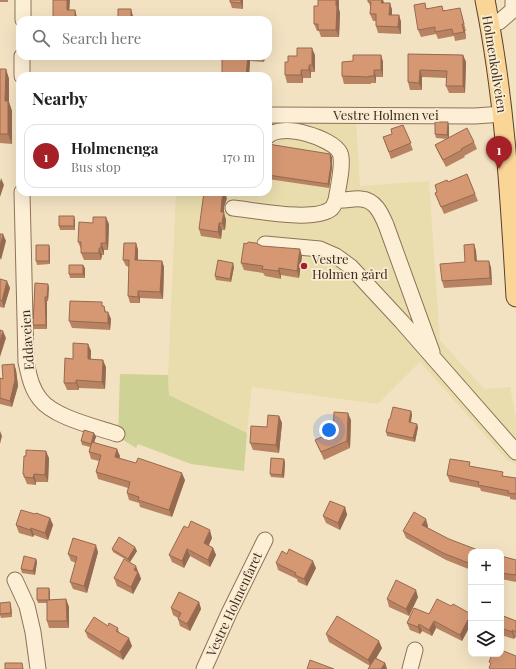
<!DOCTYPE html>
<html lang="en">
<head>
<meta charset="utf-8">
<style>
  :root { --surface:#fff; --page:#f6f6f6; --text:#222; --muted:#767676; --line:#e0e0e0; --accent:#a52027 }
  body { margin:0; font-family:"Playfair Display",serif; background:var(--page); color:var(--text) }
  .controls { position:absolute; right:12px; bottom:12px; display:grid; overflow:hidden; border-radius:8px; box-shadow:0 4px 16px #0002 }
  .controls button { width:36px; height:36px; display:grid; place-items:center; padding:0; border:0; border-bottom:1px solid var(--line); background:var(--surface); color:var(--text); font:20px sans-serif }
  .you { position:absolute; left:329px; top:430px; width:14px; height:14px; margin:-10px; border:3px solid #fff; border-radius:50%; background:#1a73e8; box-shadow:0 0 0 6px #1a73e833 }
  .badge { display:grid; place-items:center; width:26px; height:26px; border-radius:50%; background:var(--accent); color:#fff; font-size:13px; font-weight:700 }
  .pin { position:absolute; translate:-50% -33px; filter:drop-shadow(0 1px 2px #0008) }
  .pin::after { content:''; position:absolute; top:21px; width:14px; height:12px; background:inherit; clip-path:polygon(0 0,100% 0,50% 100%) }
  .list { margin:0; padding:0; list-style:none }
  h2 { display:flex; justify-content:space-between; align-items:center; height:52px; margin:0; padding:0 16px; font-size:17px }
  h2 small { font-size:13px; font-weight:400; color:var(--muted) }
  .list li { display:grid; grid-template-columns:26px 1fr auto; gap:12px; align-items:center; box-sizing:border-box; height:64px; margin:0 8px 8px; padding:0 8px; border:1px solid var(--line); border-radius:12px }
  .list b { display:block; font-size:15px; white-space:nowrap }
  .list p { margin:0; font-size:13px; white-space:nowrap; color:var(--muted) }
  .list em { font-size:13px; font-style:normal; color:var(--muted) }
  .icon { flex:none; width:22px; height:22px; fill:none; stroke:currentColor; stroke-width:2; stroke-linecap:round; stroke-linejoin:round }
  .map { position:relative; flex:none; width:516px; height:669px; overflow:hidden }
  .search { position:absolute; background:var(--surface); box-shadow:0 4px 16px #0002; left:16px; top:16px; width:256px; height:44px; display:flex; align-items:center; gap:10px; box-sizing:border-box; padding:0 14px; border-radius:12px; color:var(--muted); font-size:15px }
  .panel { position:absolute; background:var(--surface); box-shadow:0 4px 16px #0002; left:16px; top:72px; width:256px; height:124px; border-radius:12px }
  .map>svg:first-child { display:block }
  .farmland { fill:#e9ddae }
  .green { fill:#ced294 }
  .lines { fill:none; stroke-linecap:round; stroke-linejoin:round }
  .minor-casing { stroke:#8f7257; stroke-width:17 }
  .major-casing { stroke:#5c402b; stroke-width:21 }
  .minor { stroke:#fcefd6; stroke-width:15 }
  .major { stroke:#fad696; stroke-width:19 }
  .wall { fill:#b78363 }
  .shaded-wall { fill:#956a50 }
  .building { fill:#d59873; stroke:#956a50 }
  .poi-dot { fill:#a52027; stroke:#f9ecd2; stroke-width:1.5 }
  .labels { text-anchor:middle; stroke-width:3.5; stroke-linejoin:round; paint-order:stroke }
  .street-label { font-size:13px; fill:#3d2b1c; stroke:#f9ecd2 }
  .poi-label { font-size:13px; fill:#3d2b1c; stroke:#f9ecd2; text-anchor:start }
</style>
</head>
<body>
<div class="map">
<svg width="516" height="669" viewBox="0 0 516 669">
  <rect width="100%" height="100%" fill="#f3e2c2"/>
  <path class="farmland" d="M 356,119 L 360,186 L 429,181 L 440,340 L 484,389 L 510,387 L 516,417 L 516,464 L 507,460 L 420,362 L 378,404 L 252,387 L 247,433 L 169,395 L 168,375 L 176,192 L 268,192 L 268,120 Z"/>
  <path class="green" d="M 120,374 L 168,375 L 169,395 L 247,433 L 244,471 L 191,464 L 138,444 L 136,448 L 118,437 Z"/>
  <g class="lines">
    <defs>
      <path id="minor" d="M 23,20 L 23,0
        M 489,23 L 499,22 L 513,10 L 513,0
        M 22,76 L 22,56
        M 268,115 L 475,116 L 503,114
        M 22,192 L 26,362 C 29,375 31,388 40,399 C 53,417 96,427 117,434
        M 336,200 C 345,201 353,198 361,199 C 375,200 381,213 386,225 L 432,352
        M 233,208 C 254,210 316,223 332,208 C 334,206 335,202 336,200 C 338,188 344,163 340,153 C 333,138 281,122 268,136
        M 265,244 L 320,249 L 336,256 L 351,267 L 402,322 L 516,452
        M 15,580 L 27,606 L 33,632 L 38,669
        M 204,669 L 229,613 L 265,540
        M 410,669 L 415,650"/>
      <path id="major" d="M 485,0 C 505,100 510,196 516,297"/>
    </defs>
    <use href="#minor" class="minor-casing"/>
    <use href="#major" class="major-casing"/>
    <use href="#minor" class="minor"/>
    <use href="#major" class="major"/>
  </g>
  <path class="wall" d="M 0,0 L 8,0 L 8,2 L 0,2 Z
    M 230,0 L 243,0 L 243,9 L 232,8 L 230,2 Z
    M 318,0 L 339,0 L 339,9 L 340,13 L 339,37 L 321,37 L 319,31 L 317,31 L 314,24 L 318,6 Z
    M 368,0 L 383,0 L 384,3 L 390,3 L 392,10 L 392,15 L 399,15 L 401,22 L 401,34 L 378,33 L 376,26 L 376,21 L 373,21 L 370,14 L 371,9 Z
    M 427,8 L 444,10 L 462,15 L 466,31 L 465,31 L 466,39 L 455,41 L 454,36 L 438,39 L 436,34 L 421,37 L 418,30 Z
    M 408,54 L 463,55 L 466,62 L 465,93 L 449,93 L 446,86 L 446,78 L 422,77 L 422,90 L 410,90 L 408,82 Z
    M 315,55 L 315,72 L 311,72 L 311,78 L 303,78 L 303,83 L 287,83 L 285,75 L 288,62 Z
    M 381,55 L 383,62 L 383,77 L 376,77 L 376,83 L 371,83 L 371,84 L 344,84 L 342,76 L 353,61 Z
    M 111,56 L 127,56 L 127,59 L 112,59 Z
    M 222,56 L 265,56 L 264,62 L 250,61 L 249,76 L 222,76 Z
    M 0,69 L 6,69 L 9,79 L 9,102 L 12,111 L 12,144 L 0,143 Z
    M 403,125 L 413,150 L 391,159 L 383,137 L 392,134 Z
    M 449,126 L 449,138 L 474,142 L 477,149 L 464,156 L 465,157 L 446,167 L 438,152 L 435,145 L 447,139 L 436,138 L 435,134 Z
    M 268,144 L 332,157 L 332,168 L 329,188 L 268,179 Z
    M 467,174 L 478,201 L 444,214 L 435,193 L 437,192 L 448,182 Z
    M 227,198 L 224,207 L 224,213 L 226,220 L 225,230 L 222,230 L 221,239 L 201,236 L 199,229 Z
    M 75,220 L 75,230 L 60,230 L 59,226 Z
    M 109,224 L 108,250 L 104,250 L 104,255 L 102,255 L 101,260 L 84,260 L 81,253 L 81,249 L 78,242 Z
    M 136,243 L 138,250 L 138,260 L 162,261 L 164,267 L 163,299 L 140,298 L 140,303 L 130,303 L 128,296 L 129,267 L 126,266 L 123,260 Z
    M 474,244 L 476,251 L 477,261 L 491,267 L 492,285 L 444,288 L 442,281 L 465,262 Z
    M 262,246 L 302,256 L 299,278 L 281,275 L 281,279 L 265,276 L 263,273 L 244,270 L 241,263 Z
    M 50,249 L 50,264 L 37,265 L 36,261 Z
    M 234,267 L 231,282 L 216,280 L 215,276 Z
    M 85,268 L 85,278 L 70,278 L 69,274 Z
    M 0,279 L 10,288 L 4,308 L 0,307 Z
    M 49,287 L 48,301 L 47,301 L 47,329 L 34,329 L 33,325 Z
    M 104,306 L 106,312 L 108,312 L 111,319 L 110,330 L 72,328 L 69,321 Z
    M 88,344 L 91,351 L 91,360 L 106,367 L 105,389 L 79,388 L 79,390 L 67,390 L 64,383 L 73,359 Z
    M 14,364 L 16,370 L 18,386 L 12,407 L 0,404 L 0,378 L 3,379 Z
    M 411,411 L 412,415 L 411,422 L 418,427 L 415,442 L 387,436 L 386,432 L 390,419 Z
    M 279,416 L 282,423 L 279,453 L 253,450 L 250,443 Z
    M 351,420 L 350,448 L 324,460 L 315,440 L 333,432 Z
    M 94,433 L 96,437 L 94,442 L 120,456 L 119,458 L 185,480 L 172,517 L 140,507 L 139,503 L 129,500 L 127,493 L 128,488 L 98,479 L 96,472 L 99,461 L 91,459 L 89,452 L 90,447 L 82,445 L 81,441 Z
    M 49,458 L 48,482 L 36,482 L 36,485 L 27,484 L 23,474 Z
    M 284,459 L 285,463 L 284,478 L 271,477 L 270,474 Z
    M 471,466 L 504,476 L 516,478 L 516,500 L 510,499 L 510,497 L 481,491 L 480,488 L 450,482 L 447,475 Z
    M 345,507 L 347,515 L 340,530 L 326,523 L 323,516 Z
    M 35,514 L 50,518 L 53,525 L 48,540 L 34,535 L 33,537 L 19,533 L 16,525 Z
    M 428,526 L 428,528 L 471,552 L 471,570 L 446,560 L 406,538 L 403,531 Z
    M 188,528 L 212,538 L 209,545 L 213,548 L 216,555 L 210,567 L 190,556 L 184,568 L 172,562 L 169,555 Z
    M 112,549 L 137,551 L 130,562 L 113,552 Z
    M 98,552 L 87,593 L 73,589 L 70,582 L 76,563 L 71,561 L 68,554 Z
    M 287,554 L 316,568 L 307,586 L 298,582 L 297,579 L 278,570 L 276,563 Z
    M 501,556 L 516,560 L 516,582 L 501,579 L 501,581 Z
    M 36,559 L 37,562 L 35,575 L 22,573 L 21,569 Z
    M 139,573 L 141,579 L 133,594 L 117,586 L 114,578 Z
    M 50,591 L 50,600 L 66,599 L 69,607 L 69,628 L 49,628 L 47,621 L 47,603 L 38,603 L 37,600 Z
    M 418,597 L 409,616 L 389,607 L 387,599 Z
    M 199,602 L 201,609 L 190,631 L 180,626 L 178,619 L 178,618 L 173,615 L 171,608 Z
    M 0,603 L 11,605 L 12,617 L 1,618 L 0,615 Z
    M 451,606 L 471,614 L 471,624 L 462,641 L 436,628 L 432,636 L 422,631 L 420,634 L 410,630 L 407,623 L 429,614 Z
    M 501,615 L 516,621 L 516,638 L 515,637 L 514,639 L 501,635 Z
    M 108,626 L 118,628 L 119,632 L 132,646 L 123,660 L 88,638 L 85,631 Z
    M 326,634 L 382,648 L 376,658 L 385,663 L 387,669 L 368,669 L 370,666 L 329,642 Z"/>
  <path class="shaded-wall" d="M 67,0 L 70,0 L 69,17 L 67,10 Z
    M 241,0 L 243,0 L 243,9 L 241,3 Z
    M 336,0 L 339,0 L 339,9 L 340,13 L 339,37 L 336,30 Z
    M 381,0 L 383,0 L 384,3 L 384,10 Z
    M 390,3 L 392,10 L 392,22 L 389,15 Z
    M 131,9 L 133,16 L 133,20 L 131,20 Z
    M 75,10 L 77,17 L 77,20 L 75,19 Z
    M 399,15 L 401,22 L 401,34 L 398,27 Z
    M 462,24 L 465,31 L 466,39 L 464,32 Z
    M 312,48 L 315,55 L 315,72 L 312,65 Z
    M 381,55 L 383,62 L 383,77 L 381,70 Z
    M 463,55 L 466,62 L 465,93 L 463,86 Z
    M 248,56 L 250,61 L 249,76 L 246,76 Z
    M 262,56 L 265,56 L 264,62 Z
    M 309,65 L 311,72 L 311,78 L 309,70 Z
    M 6,69 L 9,79 L 9,102 L 12,111 L 12,144 L 8,134 L 5,101 Z
    M 301,70 L 303,78 L 303,83 L 301,75 Z
    M 374,70 L 376,77 L 376,83 L 374,76 Z
    M 420,70 L 422,77 L 422,90 L 419,83 Z
    M 448,122 L 449,126 L 449,139 L 447,135 Z
    M 330,154 L 332,157 L 332,168 L 329,188 L 328,184 Z
    M 1,178 L 4,185 L 0,197 L 0,182 Z
    M 224,192 L 227,198 L 224,207 L 224,213 L 226,220 L 225,230 L 222,223 L 221,212 L 222,199 Z
    M 74,216 L 75,220 L 75,230 L 74,226 Z
    M 106,217 L 109,224 L 108,250 L 106,243 Z
    M 219,223 L 222,230 L 221,239 L 218,232 Z
    M 3,234 L 6,241 L 1,260 L 0,258 L 0,247 Z
    M 101,243 L 104,250 L 104,255 L 101,248 Z
    M 136,243 L 138,250 L 138,266 L 135,260 Z
    M 474,244 L 476,251 L 477,268 L 475,261 Z
    M 49,245 L 50,249 L 50,264 L 49,261 Z
    M 99,248 L 102,255 L 101,260 L 99,253 Z
    M 300,249 L 302,256 L 299,278 L 297,271 Z
    M 162,261 L 164,267 L 163,299 L 160,292 Z
    M 489,261 L 491,267 L 492,285 L 490,278 Z
    M 233,263 L 234,267 L 231,282 L 230,279 Z
    M 83,265 L 85,268 L 85,278 L 83,274 Z
    M 279,268 L 281,275 L 281,279 L 278,271 Z
    M 7,281 L 10,288 L 4,308 L 2,301 Z
    M 48,284 L 49,287 L 48,301 L 47,297 Z
    M 138,291 L 140,298 L 140,303 L 138,297 Z
    M 45,297 L 47,301 L 47,329 L 46,325 Z
    M 108,312 L 111,319 L 110,330 L 108,323 Z
    M 3,331 L 6,338 L 0,357 L 0,341 Z
    M 88,344 L 91,351 L 90,367 L 88,359 Z
    M 103,360 L 106,367 L 105,389 L 102,382 Z
    M 14,364 L 16,370 L 18,386 L 12,407 L 10,401 Z
    M 76,380 L 79,388 L 79,390 L 76,383 Z
    M 411,411 L 412,415 L 410,425 L 409,422 Z
    M 348,413 L 351,420 L 350,448 L 347,441 Z
    M 279,416 L 282,423 L 279,453 L 276,445 Z
    M 417,424 L 418,427 L 415,442 L 413,438 Z
    M 0,431 L 2,436 L 0,444 Z
    M 94,433 L 96,437 L 92,448 L 91,444 Z
    M 117,449 L 120,456 L 118,464 L 115,457 Z
    M 46,451 L 49,458 L 48,482 L 45,475 Z
    M 284,459 L 285,463 L 284,478 L 282,475 Z
    M 182,473 L 185,480 L 172,517 L 169,510 Z
    M 34,474 L 36,482 L 36,485 L 33,478 Z
    M 345,507 L 347,515 L 340,530 L 338,523 Z
    M 50,518 L 53,525 L 48,540 L 45,533 Z
    M 426,519 L 428,526 L 425,532 L 422,525 Z
    M 31,528 L 34,535 L 33,537 L 30,530 Z
    M 210,530 L 212,538 L 206,550 L 204,543 Z
    M 96,545 L 98,552 L 87,593 L 84,586 Z
    M 135,547 L 137,551 L 130,562 L 128,559 Z
    M 213,548 L 216,555 L 210,567 L 208,560 Z
    M 187,549 L 190,556 L 184,568 L 182,561 Z
    M 36,559 L 37,562 L 35,575 L 33,571 Z
    M 313,561 L 316,568 L 307,586 L 304,579 Z
    M 136,566 L 141,579 L 133,594 L 131,587 L 134,570 Z
    M 49,588 L 50,591 L 50,603 L 49,600 Z
    M 416,590 L 418,597 L 409,616 L 406,609 Z
    M 66,599 L 69,607 L 69,628 L 67,621 Z
    M 10,602 L 11,605 L 12,617 L 11,613 Z
    M 199,602 L 201,609 L 190,631 L 187,624 Z
    M 471,614 L 471,624 L 462,641 L 460,635 Z
    M 434,621 L 436,628 L 432,636 L 429,630 Z
    M 419,624 L 422,631 L 420,634 L 418,627 Z
    M 512,630 L 515,637 L 514,639 L 512,632 Z
    M 129,638 L 132,646 L 123,660 L 120,652 Z
    M 379,641 L 382,648 L 371,667 L 368,660 Z
    M 385,663 L 387,669 L 381,669 Z"/>
  <path class="building" d="M 53,0 L 67,0 L 67,10 L 75,10 L 75,19 L 88,19 L 88,20 L 53,20 Z
    M 230,0 L 241,0 L 241,3 L 230,2 Z
    M 318,0 L 336,0 L 336,6 L 337,6 L 336,30 L 318,30 L 318,24 L 314,24 L 314,6 L 318,6 Z
    M 368,0 L 382,0 L 381,3 L 390,3 L 389,15 L 399,15 L 398,27 L 376,26 L 376,14 L 370,14 L 371,2 L 368,2 Z
    M 425,3 L 426,9 L 442,6 L 443,11 L 460,8 L 464,24 L 462,24 L 464,32 L 453,34 L 452,29 L 435,32 L 435,27 L 418,30 L 414,5 Z
    M 118,9 L 131,9 L 131,20 L 118,20 Z
    M 297,48 L 312,48 L 312,65 L 309,65 L 309,70 L 301,70 L 301,75 L 285,75 L 285,62 L 288,62 L 288,56 L 297,56 Z
    M 408,54 L 463,55 L 463,86 L 446,86 L 447,71 L 420,70 L 419,83 L 408,82 Z
    M 353,55 L 381,55 L 381,70 L 374,70 L 374,76 L 369,76 L 369,77 L 342,76 L 342,62 L 353,61 Z
    M 222,56 L 248,56 L 246,76 L 222,76 Z
    M 0,69 L 6,69 L 5,101 L 8,101 L 8,134 L 0,134 Z
    M 435,122 L 448,122 L 447,135 L 435,134 Z
    M 403,125 L 411,143 L 389,152 L 383,137 L 392,134 L 391,129 Z
    M 467,128 L 474,142 L 461,149 L 462,150 L 443,160 L 435,145 Z
    M 268,144 L 330,154 L 331,165 L 328,184 L 268,175 Z
    M 467,174 L 475,194 L 441,207 L 435,193 L 437,192 L 435,185 L 447,180 L 448,182 Z
    M 204,192 L 224,192 L 222,199 L 221,212 L 224,212 L 222,223 L 219,223 L 218,232 L 199,229 Z
    M 59,216 L 74,216 L 74,226 L 59,226 Z
    M 93,217 L 106,217 L 106,243 L 101,243 L 101,248 L 99,248 L 99,253 L 81,253 L 81,242 L 78,242 L 79,222 L 93,223 Z
    M 0,234 L 3,234 L 0,247 Z
    M 248,242 L 256,243 L 262,246 L 300,249 L 297,271 L 279,268 L 278,271 L 262,269 L 263,266 L 241,263 L 244,243 L 247,244 Z
    M 124,243 L 136,243 L 135,260 L 162,261 L 160,292 L 138,291 L 138,297 L 128,296 L 129,260 L 123,260 Z
    M 474,244 L 475,261 L 489,261 L 490,278 L 442,281 L 440,264 L 465,262 L 464,245 Z
    M 36,245 L 49,245 L 49,261 L 36,261 Z
    M 218,260 L 233,263 L 230,279 L 215,276 Z
    M 69,265 L 83,265 L 83,274 L 69,274 Z
    M 0,279 L 7,281 L 2,301 L 0,300 Z
    M 35,283 L 48,284 L 47,297 L 45,297 L 46,325 L 33,325 Z
    M 70,301 L 102,302 L 102,306 L 104,306 L 105,312 L 108,312 L 108,323 L 69,321 Z
    M 0,330 L 3,331 L 0,341 Z
    M 73,343 L 88,344 L 88,359 L 103,360 L 102,382 L 76,380 L 76,383 L 64,383 L 65,358 L 73,359 Z
    M 14,364 L 15,380 L 10,401 L 0,398 L 0,378 L 3,379 L 2,365 Z
    M 393,407 L 411,411 L 409,422 L 417,424 L 413,438 L 386,432 L 389,419 L 390,419 Z
    M 334,412 L 348,413 L 347,441 L 321,452 L 315,440 L 333,432 Z
    M 268,415 L 279,416 L 276,445 L 250,443 L 251,426 L 267,427 Z
    M 84,430 L 94,433 L 91,444 L 81,441 Z
    M 92,442 L 117,449 L 115,457 L 136,463 L 138,458 L 182,473 L 169,510 L 138,500 L 139,497 L 127,493 L 130,482 L 96,472 L 101,455 L 89,452 Z
    M 26,450 L 46,451 L 45,475 L 34,474 L 33,478 L 24,477 L 24,474 L 23,474 L 24,456 L 26,456 Z
    M 271,458 L 284,459 L 282,475 L 270,474 Z
    M 450,459 L 470,462 L 469,466 L 503,472 L 502,476 L 516,478 L 516,494 L 508,493 L 509,491 L 478,485 L 479,482 L 447,475 Z
    M 330,501 L 345,507 L 338,523 L 323,516 Z
    M 21,510 L 35,514 L 36,513 L 50,518 L 45,533 L 31,528 L 30,530 L 16,525 Z
    M 414,512 L 426,519 L 422,525 L 449,539 L 483,552 L 471,552 L 471,564 L 443,553 L 403,531 Z
    M 191,521 L 210,530 L 204,543 L 213,548 L 208,560 L 187,549 L 182,561 L 169,555 L 184,526 L 188,528 Z
    M 119,537 L 135,547 L 128,559 L 112,549 Z
    M 73,538 L 96,545 L 84,586 L 70,582 L 77,557 L 68,554 Z
    M 289,549 L 313,561 L 304,579 L 295,575 L 296,573 L 276,563 L 282,551 L 287,554 Z
    M 24,556 L 36,559 L 33,571 L 21,569 Z
    M 501,556 L 516,560 L 516,575 L 501,573 Z
    M 124,559 L 136,566 L 134,570 L 138,572 L 131,587 L 114,578 Z
    M 396,580 L 416,590 L 406,609 L 387,599 Z
    M 37,588 L 49,588 L 49,600 L 37,600 Z
    M 179,592 L 199,602 L 187,624 L 178,619 L 181,613 L 171,608 Z
    M 66,599 L 67,621 L 47,621 L 47,600 Z
    M 437,599 L 451,606 L 453,604 L 471,614 L 460,635 L 434,621 L 429,630 L 419,624 L 418,627 L 407,623 L 414,608 L 429,614 Z
    M 10,602 L 11,613 L 0,614 L 0,603 Z
    M 501,615 L 516,621 L 516,632 L 512,630 L 512,632 L 501,628 Z
    M 337,616 L 379,641 L 368,660 L 326,634 Z
    M 94,617 L 108,626 L 109,623 L 118,628 L 116,631 L 129,638 L 120,652 L 85,631 Z
    M 501,650 L 516,656 L 516,669 L 491,669 L 489,668 L 491,663 L 489,662 L 492,654 L 501,654 Z
    M 375,658 L 385,663 L 381,669 L 368,669 Z
    M 310,660 L 334,669 L 307,669 Z
    M 5,663 L 22,663 L 23,669 L 5,669 Z"/>
  <circle class="poi-dot" cx="304" cy="266" r="4"/>
  <g class="labels">
    <g class="street-label">
      <text transform="translate(495 64) rotate(81)" y="5">Holmenkollveien</text>
      <text x="386" y="120">Vestre Holmen vei</text>
      <text transform="translate(27 340) rotate(-94)" y="5">Eddaveien</text>
      <text transform="translate(234 604) rotate(-65)" y="5">Vestre Holmenfaret</text>
    </g>
    <g class="poi-label">
      <text x="312" y="264">Vestre<tspan x="312" dy="15">Holmen gård</tspan></text>
    </g>
  </g>
</svg>
<div class="controls">
<button>+</button>
<button>−</button>
<button><svg class="icon" aria-label="layers" viewBox="0 0 24 24"><path d="M12 4l9 5-9 5-9-5zM3 14l9 5 9-5"/></svg></button>
</div>
<div class="you"></div>
<div class="pin badge" style="left:499px;top:169px">1</div>
<div class="search"><svg class="icon" aria-label="search" viewBox="0 0 24 24"><circle cx="10" cy="10" r="6"/><path d="M15 15l6 6"/></svg>Search here</div>
<section class="panel">
<h2>Nearby<small></small></h2>
<ul class="list">
<li><span class="badge">1</span><div><b>Holmenenga</b><p>Bus stop</p></div><em>170 m</em></li>
</ul>
</section>
</div>
</body>
</html>
